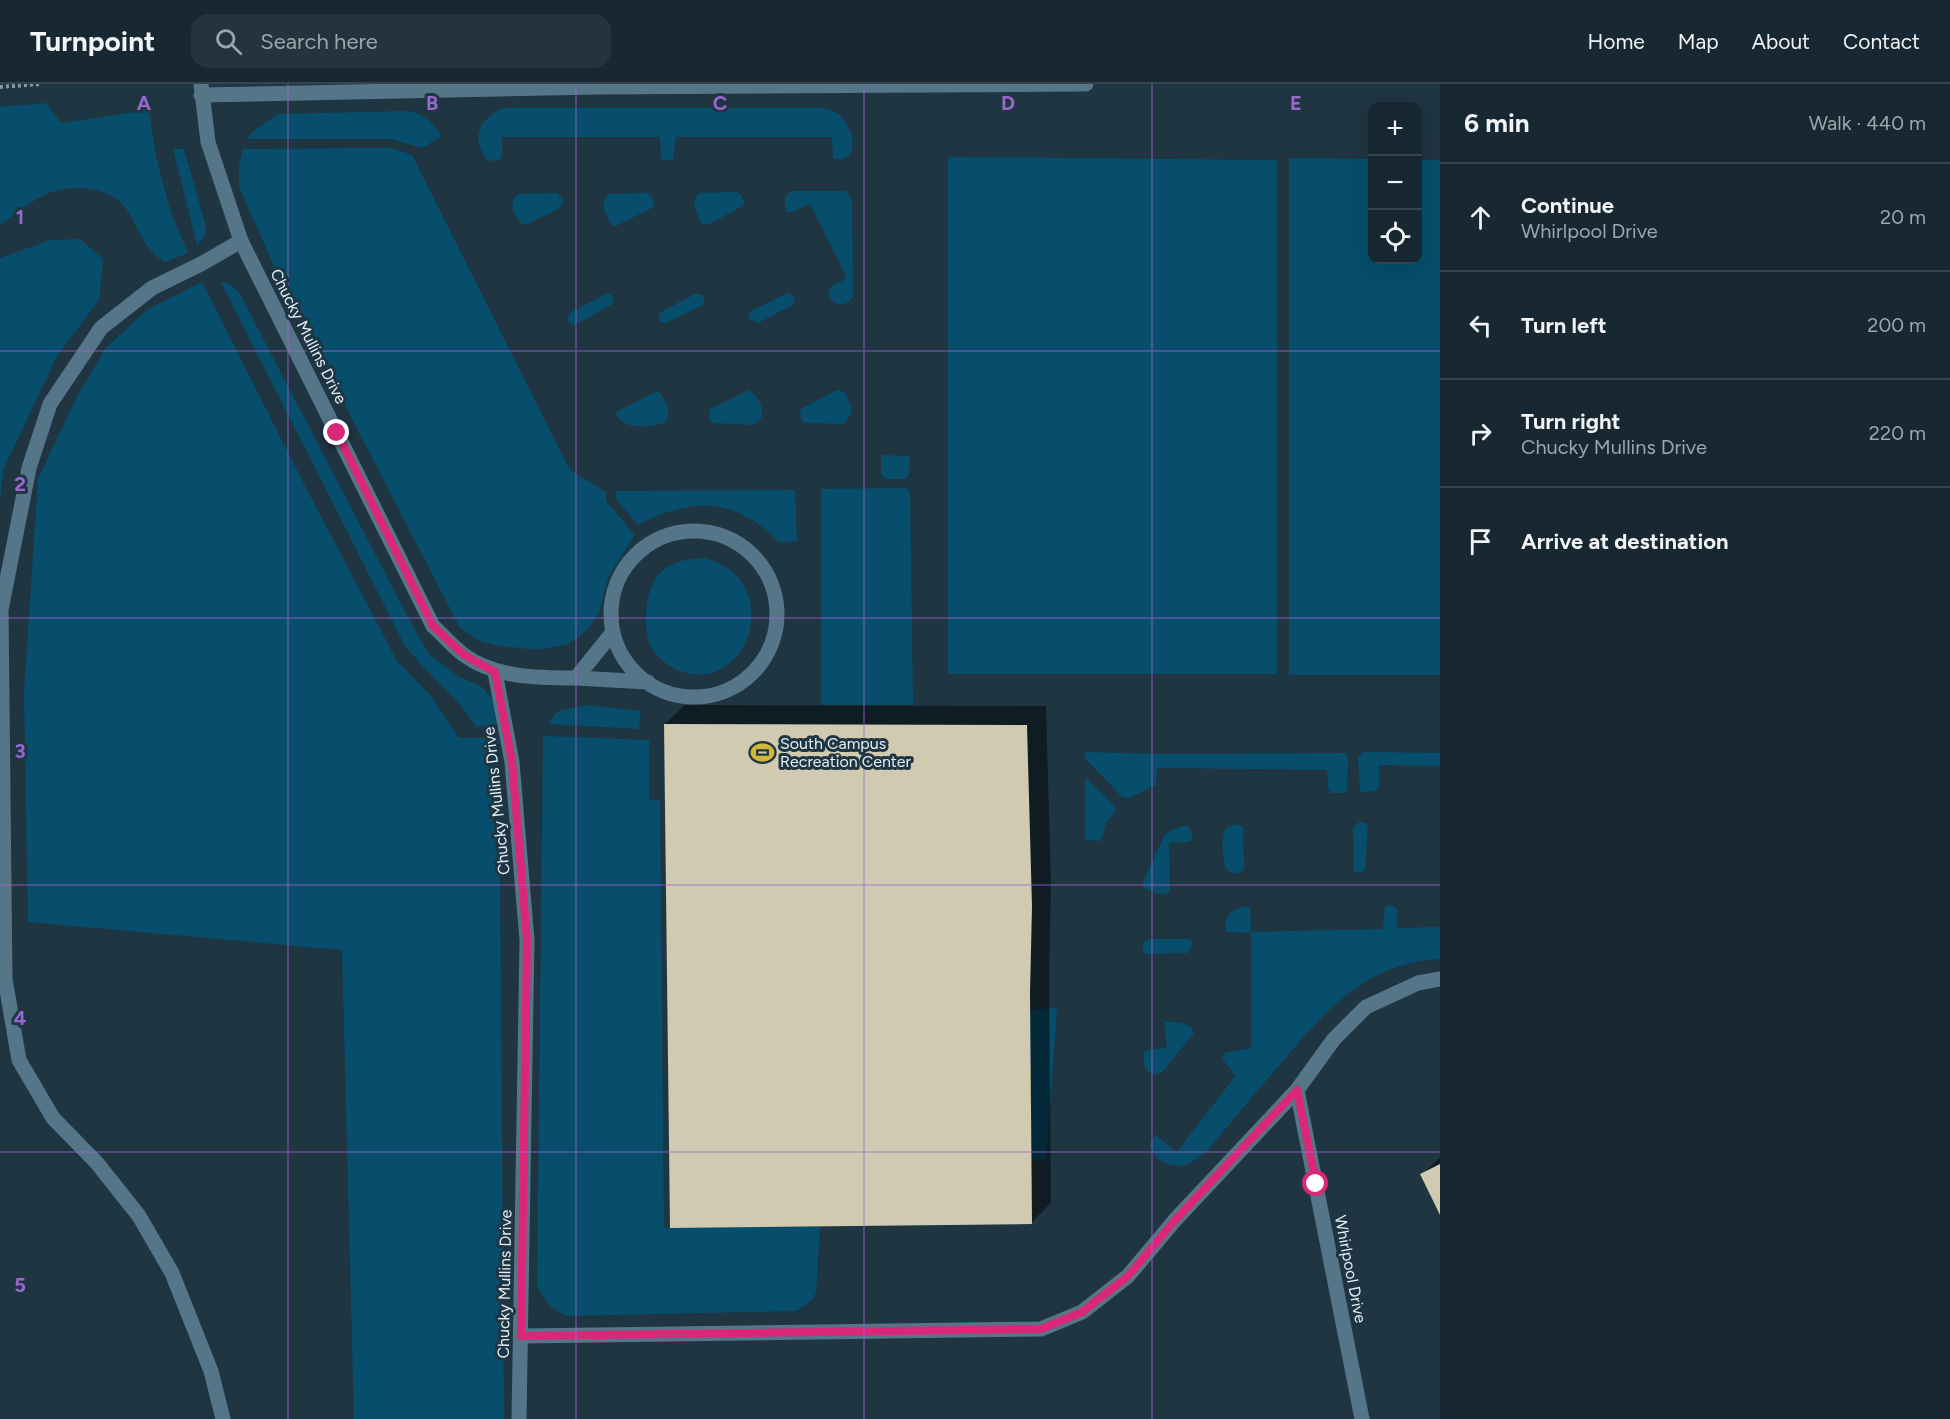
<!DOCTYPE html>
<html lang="en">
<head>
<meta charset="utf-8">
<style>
  :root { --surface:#172832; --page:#24343e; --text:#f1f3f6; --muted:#9ea6ac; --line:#36444d }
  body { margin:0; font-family:Figtree,sans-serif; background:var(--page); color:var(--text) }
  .controls { position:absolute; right:18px; top:18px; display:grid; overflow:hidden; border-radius:12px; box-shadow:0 6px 24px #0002 }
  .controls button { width:54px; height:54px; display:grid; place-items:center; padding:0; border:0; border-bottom:2px solid var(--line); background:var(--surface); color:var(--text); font:30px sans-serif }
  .stop { position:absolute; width:18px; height:18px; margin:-14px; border:4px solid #db2777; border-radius:50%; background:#fff }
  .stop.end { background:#db2777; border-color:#fff; box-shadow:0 2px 6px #0008 }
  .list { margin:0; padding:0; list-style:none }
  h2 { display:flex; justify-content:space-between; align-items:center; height:78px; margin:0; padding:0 24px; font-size:26px }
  h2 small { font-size:20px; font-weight:400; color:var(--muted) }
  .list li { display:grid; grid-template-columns:39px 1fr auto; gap:18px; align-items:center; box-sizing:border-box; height:108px; padding:0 24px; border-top:2px solid var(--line) }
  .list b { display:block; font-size:22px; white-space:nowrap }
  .list p { margin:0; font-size:20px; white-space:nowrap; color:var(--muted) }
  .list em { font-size:20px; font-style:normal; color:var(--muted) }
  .icon { flex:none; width:33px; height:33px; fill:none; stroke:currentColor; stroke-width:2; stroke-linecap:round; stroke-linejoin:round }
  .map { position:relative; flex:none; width:1440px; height:1335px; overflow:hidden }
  header { display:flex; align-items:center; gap:36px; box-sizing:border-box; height:84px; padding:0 30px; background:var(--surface); border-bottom:2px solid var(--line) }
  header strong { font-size:28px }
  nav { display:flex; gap:33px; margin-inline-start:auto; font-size:21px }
  .search { width:420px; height:54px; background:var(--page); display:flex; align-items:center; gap:15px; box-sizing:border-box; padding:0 21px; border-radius:18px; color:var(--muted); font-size:22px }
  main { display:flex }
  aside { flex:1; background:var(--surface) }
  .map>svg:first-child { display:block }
  .green { fill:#064e6c }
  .shadow { fill:#0007 }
  .building { fill:#cfcab0 }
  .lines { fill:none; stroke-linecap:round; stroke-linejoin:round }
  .path { stroke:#8596a1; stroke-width:4; stroke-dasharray:3 3; stroke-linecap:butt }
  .service { stroke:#557689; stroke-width:15 }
  .minor { stroke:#557689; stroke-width:15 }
  .route { stroke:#db2777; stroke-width:8 }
  .grid { fill:none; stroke:#9a67d0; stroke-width:1.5; stroke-opacity:0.55 }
  .labels { text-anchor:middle; stroke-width:6; stroke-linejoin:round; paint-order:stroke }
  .street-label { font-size:16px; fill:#e2f0f8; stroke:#1f3542 }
  .poi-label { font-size:16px; fill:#e2f0f8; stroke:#1f3542; text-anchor:start }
  .grid-label { font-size:20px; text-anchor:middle; font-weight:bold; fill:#9a67d0; stroke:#1f3542; stroke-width:6; stroke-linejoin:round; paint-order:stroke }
</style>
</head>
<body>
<header>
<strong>Turnpoint</strong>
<div class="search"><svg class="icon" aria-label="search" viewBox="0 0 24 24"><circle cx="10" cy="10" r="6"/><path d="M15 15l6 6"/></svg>Search here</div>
<nav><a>Home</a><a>Map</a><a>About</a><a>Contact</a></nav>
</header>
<main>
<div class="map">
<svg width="1440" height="1335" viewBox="0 0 1440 1335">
  <rect width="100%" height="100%" fill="#1f3542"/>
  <path class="green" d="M 46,19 L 61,39 L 149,26 L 156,73 L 171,129 L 188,169 L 165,178 C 145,167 139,145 127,126 C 112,102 70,99 47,110 C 30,117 15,131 0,141 L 0,23 Z
    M 503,24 L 822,24 C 829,25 835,27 840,31 C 849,39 859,62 848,72 C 844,76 838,75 833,75 L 832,53 L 676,53 L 673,75 L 665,77 L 661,75 L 660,53 L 502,53 L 502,71 L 500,76 L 488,77 C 470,54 478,36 503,24 Z
    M 408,27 C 425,30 432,38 442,52 L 422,64 L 391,55 L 248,55 L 252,48 L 278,30 Z
    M 391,64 L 412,71 L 570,386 L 606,408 L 606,417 L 635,451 L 608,493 L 599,529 L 587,546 L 568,560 L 537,566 L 500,562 L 479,557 L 460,544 L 279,193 L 239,103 L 239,82 L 243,65 Z
    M 173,65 L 184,65 L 206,142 L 204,154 L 197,161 Z
    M 948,73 L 1277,76 L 1277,590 L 948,590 Z
    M 1289,74 L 1372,75 L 1372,176 L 1418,176 L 1418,76 L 1440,76 L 1440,591 L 1289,591 Z
    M 791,107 L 845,107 L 852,115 L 853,213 L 847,219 L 838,221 L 829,214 C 826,201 838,200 847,194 L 810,120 L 792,128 L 787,128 L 785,125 L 785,113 Z
    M 737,108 L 741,111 L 745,118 L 743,122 L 707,141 L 701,139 L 695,123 L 694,116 L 699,109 Z
    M 557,109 L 564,116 L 560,124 L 525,141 C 515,137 511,125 513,115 L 519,110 Z
    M 647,109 L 651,112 L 655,120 L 652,124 L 616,142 L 611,141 L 604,125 L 604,117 L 609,110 Z
    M 80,155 L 103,175 L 99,216 L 57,272 L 4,384 L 0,415 L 0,174 L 50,156 Z
    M 202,198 L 304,400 L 397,577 L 430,611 L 459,654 L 499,654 L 504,1335 L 354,1335 L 342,866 L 28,838 L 24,609 L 38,395 L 77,312 L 106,264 L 148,225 Z
    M 221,198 L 230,200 L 240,210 L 411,539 L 429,570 L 456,591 L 482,603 L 496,620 L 498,640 L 476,643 C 457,611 426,590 404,560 Z
    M 788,209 L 795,212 L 793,221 L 758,239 L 748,235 L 751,227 Z
    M 609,210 L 612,212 L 614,217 L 611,221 L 578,239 L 574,241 L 568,237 L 567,234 L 571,228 L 604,211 Z
    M 695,210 L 701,210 L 705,214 L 703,221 L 666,239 L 660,238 L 658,232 L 661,228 Z
    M 749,306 C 756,310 766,325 761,334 C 760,336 755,340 753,341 L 713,339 L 709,335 L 710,325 Z
    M 837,306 L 845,308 C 851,322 857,328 843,340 L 804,339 C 800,334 799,330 801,325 Z
    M 657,307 C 666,314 673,330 665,339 C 650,343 624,347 616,330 L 620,326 Z
    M 881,371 L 910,372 L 909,391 L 905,395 L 885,395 L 881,390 Z
    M 906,404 L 910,407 L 913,621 L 821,621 L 821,405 Z
    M 795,406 L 797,457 L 779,458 C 736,413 690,413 638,441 L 616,415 L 616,407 Z
    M 703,474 C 784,492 753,605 686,589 C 674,586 660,577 653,566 C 641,547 644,504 661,488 C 673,477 687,475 703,474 Z
    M 586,621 L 641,627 L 639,645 L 548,640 L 558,627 Z
    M 543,652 L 649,656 L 649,715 L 660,717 L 664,1144 L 820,1143 L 816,1209 L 811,1217 L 796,1227 L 566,1232 C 551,1225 545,1217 537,1202 Z
    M 1085,668 L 1157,670 L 1345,669 L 1348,673 L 1347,709 L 1331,709 L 1328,704 L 1327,686 L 1157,684 L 1156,701 L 1129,714 L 1122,713 L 1084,673 Z
    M 1363,668 L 1440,669 L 1440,682 L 1379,681 L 1379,703 L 1375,707 L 1360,708 L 1358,673 Z
    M 1085,693 L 1115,722 L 1116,727 L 1106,739 L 1101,757 L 1085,756 Z
    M 1359,738 L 1365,739 L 1368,742 L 1365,786 L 1362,788 L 1354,788 L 1353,744 Z
    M 1239,741 L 1243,743 L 1244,786 L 1236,790 C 1232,789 1230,789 1227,785 C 1222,779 1221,752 1225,746 C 1228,741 1234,741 1239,741 Z
    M 1182,742 L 1188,742 L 1193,752 L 1192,756 L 1188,758 L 1169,759 L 1170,806 L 1168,809 L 1158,810 L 1144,804 L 1143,798 L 1164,752 L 1170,747 Z
    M 1388,821 L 1393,822 L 1397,825 L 1397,844 L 1440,843 L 1440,875 C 1363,879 1323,930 1277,984 C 1254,1011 1231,1038 1209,1065 C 1202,1070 1196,1077 1188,1080 C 1172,1086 1151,1076 1150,1059 L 1155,1051 L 1177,1068 L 1236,991 L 1223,976 L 1223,972 L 1225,969 L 1251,964 L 1251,849 L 1226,848 C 1223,832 1233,821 1250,823 L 1251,848 L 1383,845 L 1385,824 Z
    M 1148,855 L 1189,855 L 1192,857 L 1192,862 L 1188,869 L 1149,870 L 1145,870 L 1143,866 L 1143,859 Z
    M 1057,924 L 1046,1076 L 1031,1076 L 1030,926 Z
    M 1164,937 C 1175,939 1191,937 1194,949 L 1162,988 L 1153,991 L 1145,984 L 1143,970 L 1147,966 L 1167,964 Z"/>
  <path class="shadow" d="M 685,621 L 1046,622 L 1051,801 L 1049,889 L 1051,1119 L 1031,1139 L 665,640 Z
    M 1440,1074 L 1440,1128 L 1422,1090 Z"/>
  <path class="building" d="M 664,640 L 1027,641 L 1032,822 L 1030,910 L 1032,1140 L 670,1144 Z
    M 1440,1080 L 1440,1131 L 1420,1090 Z"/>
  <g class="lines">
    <path class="path" d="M 0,3 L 41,0"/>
    <path class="service" d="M 223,1335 L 211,1287 L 172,1189 L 139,1132 L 97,1079 L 53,1034 L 19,976 L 5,895 L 1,526 L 29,384 L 50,320 L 101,244 L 152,204 L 201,180 L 241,157"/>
    <path class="minor" d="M 201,0 L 208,58 L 241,157 L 433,542 C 443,551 453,563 464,571 C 495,594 539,594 576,594 L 613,548
      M 201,11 L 596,3 L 1086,0
      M611 530a83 83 0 1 1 166 0a83 83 0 1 1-166 0Z
      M 495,588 L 512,678 L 527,856 L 519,1335
      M 576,594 L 648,598
      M 1297,1006 L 1362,1335
      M 521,1252 L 1041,1245 L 1082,1228 L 1128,1192 L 1175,1136 L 1297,1006 L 1334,955 L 1366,923 L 1418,899 L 1440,895"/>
  </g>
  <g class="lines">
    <path class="route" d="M 337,349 L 433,542 L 464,571 L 495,588 L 512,678 L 527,856 L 521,1252 L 1041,1245 L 1082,1228 L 1128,1192 L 1175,1136 L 1297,1006 L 1316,1100"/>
  </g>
  <path class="grid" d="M 288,0 L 288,1335M 576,0 L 576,1335M 864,0 L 864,1335M 1152,0 L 1152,1335M 0,267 L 1440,267M 0,534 L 1440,534M 0,801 L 1440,801M 0,1068 L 1440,1068"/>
  <defs>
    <symbol id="stadium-bare" viewBox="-9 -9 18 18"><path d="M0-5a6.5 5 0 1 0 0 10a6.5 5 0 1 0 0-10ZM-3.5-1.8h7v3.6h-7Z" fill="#d0b736" stroke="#1f3542" stroke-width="2.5" paint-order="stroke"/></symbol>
  </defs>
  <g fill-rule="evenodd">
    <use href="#stadium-bare" x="746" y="652" width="33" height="33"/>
  </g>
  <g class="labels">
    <g class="street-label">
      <text transform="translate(309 252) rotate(63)" y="6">Chucky Mullins Drive</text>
      <text transform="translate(496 717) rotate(-96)" y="6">Chucky Mullins Drive</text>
      <text transform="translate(1351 1185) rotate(79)" y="6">Whirlpool Drive</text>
      <text transform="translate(504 1200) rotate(-89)" y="6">Chucky Mullins Drive</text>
    </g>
    <g class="poi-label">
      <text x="780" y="665">South Campus<tspan x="780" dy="18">Recreation Center</tspan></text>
    </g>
  </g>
  <g class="grid-label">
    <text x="144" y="26">A</text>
    <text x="432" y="26">B</text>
    <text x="720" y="26">C</text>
    <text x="1008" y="26">D</text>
    <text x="1296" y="26">E</text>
    <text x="20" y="140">1</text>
    <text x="20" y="407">2</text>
    <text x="20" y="674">3</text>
    <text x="20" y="941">4</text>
    <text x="20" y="1208">5</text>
  </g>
</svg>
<div class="controls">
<button>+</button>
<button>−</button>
<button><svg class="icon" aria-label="locate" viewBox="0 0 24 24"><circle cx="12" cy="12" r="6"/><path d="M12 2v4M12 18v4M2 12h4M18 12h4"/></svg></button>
</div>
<div class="stop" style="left:1316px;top:1100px"></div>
<div class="stop end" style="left:337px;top:349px"></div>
</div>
<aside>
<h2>6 min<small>Walk · 440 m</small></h2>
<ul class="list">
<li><svg class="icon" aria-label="ahead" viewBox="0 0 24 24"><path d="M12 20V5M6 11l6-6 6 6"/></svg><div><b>Continue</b><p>Whirlpool Drive</p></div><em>20 m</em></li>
<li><svg class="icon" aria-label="left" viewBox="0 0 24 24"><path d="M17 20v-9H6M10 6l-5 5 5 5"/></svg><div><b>Turn left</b></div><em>200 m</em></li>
<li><svg class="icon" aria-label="right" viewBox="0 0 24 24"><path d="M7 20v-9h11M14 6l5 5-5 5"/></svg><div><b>Turn right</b><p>Chucky Mullins Drive</p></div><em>220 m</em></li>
<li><svg class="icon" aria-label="arrive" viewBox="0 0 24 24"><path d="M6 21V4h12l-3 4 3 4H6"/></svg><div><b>Arrive at destination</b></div></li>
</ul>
</aside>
</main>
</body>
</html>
